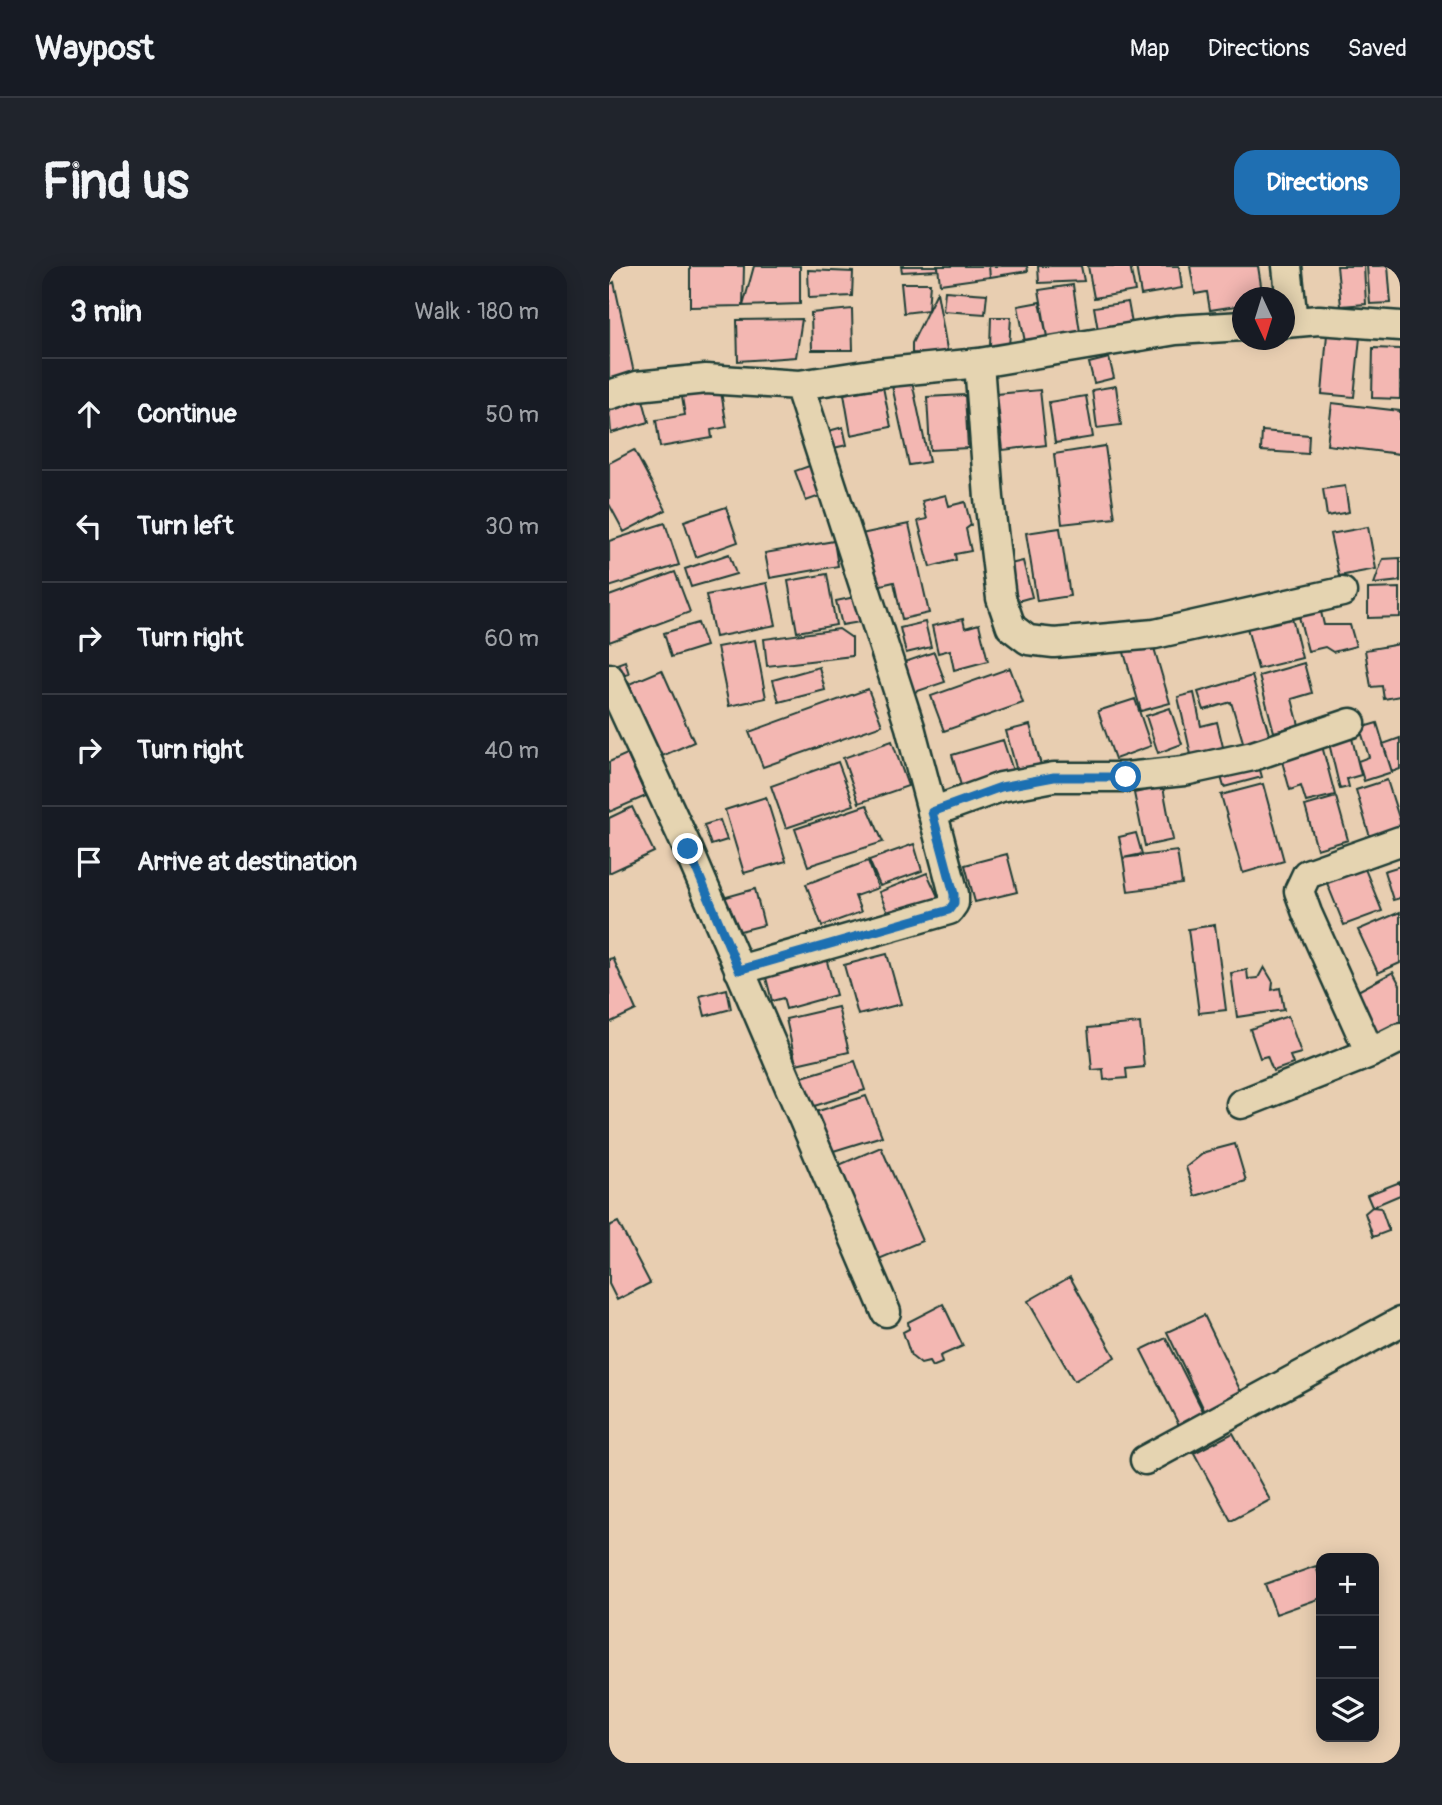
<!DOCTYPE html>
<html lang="en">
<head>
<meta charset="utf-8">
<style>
  :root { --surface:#171b24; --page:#20242c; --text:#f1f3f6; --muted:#9ea1a6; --line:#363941; --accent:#1f6fb2 }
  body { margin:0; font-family:Pangolin,sans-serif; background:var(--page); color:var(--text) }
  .controls { position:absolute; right:21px; bottom:21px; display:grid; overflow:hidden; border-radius:14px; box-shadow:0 4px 18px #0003 }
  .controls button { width:63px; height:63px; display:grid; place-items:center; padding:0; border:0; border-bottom:2px solid var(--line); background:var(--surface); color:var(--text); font:35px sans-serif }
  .compass { position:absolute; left:623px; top:21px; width:63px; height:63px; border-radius:50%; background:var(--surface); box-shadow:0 4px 18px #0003; rotate:176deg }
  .stop { position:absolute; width:21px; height:21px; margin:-16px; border:5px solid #1f6fb2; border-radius:50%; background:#fff }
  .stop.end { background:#1f6fb2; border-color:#fff; box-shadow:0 2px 7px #0008 }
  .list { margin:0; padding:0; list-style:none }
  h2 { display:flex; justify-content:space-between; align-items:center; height:91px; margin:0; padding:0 28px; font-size:30px }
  h2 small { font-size:23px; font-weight:400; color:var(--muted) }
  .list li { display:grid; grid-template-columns:46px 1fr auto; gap:21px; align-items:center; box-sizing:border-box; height:112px; padding:0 28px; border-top:2px solid var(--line) }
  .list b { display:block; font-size:26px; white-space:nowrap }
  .list em { font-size:23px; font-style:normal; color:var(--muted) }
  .icon { flex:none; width:38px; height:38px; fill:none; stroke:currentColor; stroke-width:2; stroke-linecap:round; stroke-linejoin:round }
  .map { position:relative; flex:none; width:791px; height:1497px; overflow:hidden; border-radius:21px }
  header { display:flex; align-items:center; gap:42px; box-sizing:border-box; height:98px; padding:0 35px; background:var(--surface); border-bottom:2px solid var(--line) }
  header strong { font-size:33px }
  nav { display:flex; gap:38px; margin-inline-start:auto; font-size:24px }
  .intro { display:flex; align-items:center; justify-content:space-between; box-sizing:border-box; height:168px; padding:0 42px }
  h1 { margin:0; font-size:49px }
  .button { padding:18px 32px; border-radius:21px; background:var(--accent); color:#fff; font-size:24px; font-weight:700 }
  main { display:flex; gap:42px; padding:0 42px }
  aside { flex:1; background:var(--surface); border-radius:21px; box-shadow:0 4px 18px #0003 }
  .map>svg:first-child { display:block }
  .building { fill:#f3b7b2; stroke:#1f3d34; stroke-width:2 }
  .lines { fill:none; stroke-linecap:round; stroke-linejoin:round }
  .street-casing { stroke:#1f3d34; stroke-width:33 }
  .street { stroke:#e5d4b1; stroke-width:28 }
  .route { stroke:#1f6fb2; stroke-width:9 }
</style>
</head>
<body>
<header>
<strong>Waypost</strong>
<nav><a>Map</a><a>Directions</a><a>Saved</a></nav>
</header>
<div class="intro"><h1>Find us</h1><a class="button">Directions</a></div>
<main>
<aside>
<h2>3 min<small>Walk · 180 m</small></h2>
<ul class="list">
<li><svg class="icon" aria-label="ahead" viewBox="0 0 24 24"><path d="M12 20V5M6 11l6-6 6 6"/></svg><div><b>Continue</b></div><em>50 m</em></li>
<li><svg class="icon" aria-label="left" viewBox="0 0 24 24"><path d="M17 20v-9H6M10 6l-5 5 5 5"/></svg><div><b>Turn left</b></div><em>30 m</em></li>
<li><svg class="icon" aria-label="right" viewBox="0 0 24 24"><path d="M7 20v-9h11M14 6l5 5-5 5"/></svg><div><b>Turn right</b></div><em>60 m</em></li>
<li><svg class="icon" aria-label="right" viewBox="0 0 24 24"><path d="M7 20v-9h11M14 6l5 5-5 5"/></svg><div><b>Turn right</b></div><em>40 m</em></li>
<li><svg class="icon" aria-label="arrive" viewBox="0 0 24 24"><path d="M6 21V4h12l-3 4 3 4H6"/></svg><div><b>Arrive at destination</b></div></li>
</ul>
</aside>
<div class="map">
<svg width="791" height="1497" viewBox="0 0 791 1497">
  <rect width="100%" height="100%" fill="#e8ceb1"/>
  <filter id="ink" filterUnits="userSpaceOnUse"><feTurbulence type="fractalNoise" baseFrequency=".0143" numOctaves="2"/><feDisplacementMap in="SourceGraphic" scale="14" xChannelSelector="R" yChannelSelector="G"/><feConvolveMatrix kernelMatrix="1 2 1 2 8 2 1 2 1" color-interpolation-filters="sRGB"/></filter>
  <g filter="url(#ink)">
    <path class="building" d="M 81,0 L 135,0 L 134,40 L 81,41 Z
      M 145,0 L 191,0 L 191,38 L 134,40 Z
      M 292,0 L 329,0 L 329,4 L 293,6 Z
      M 329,0 L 380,0 L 381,11 L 331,18 Z
      M 380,0 L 418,0 L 419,5 L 381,11 Z
      M 429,0 L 472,0 L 475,15 L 430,17 Z
      M 479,0 L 521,0 L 526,25 L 485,32 Z
      M 527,0 L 570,0 L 573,22 L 532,29 Z
      M 581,0 L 649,0 L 654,32 L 634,32 L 634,39 L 601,44 L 598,26 L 586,28 Z
      M 728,0 L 755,0 L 757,38 L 732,40 Z
      M 758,0 L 779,0 L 782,37 L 761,38 Z
      M 199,4 L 244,6 L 243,30 L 200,32 Z
      M 5,16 L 25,107 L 0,125 L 0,19 Z
      M 292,17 L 321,17 L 319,44 L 295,47 Z
      M 464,19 L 471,66 L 438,71 L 430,24 Z
      M 336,25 L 378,28 L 376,48 L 334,45 Z
      M 328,26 L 339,89 L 303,87 L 303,77 Z
      M 431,36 L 438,71 L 416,76 L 409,40 Z
      M 519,36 L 523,58 L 489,64 L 485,41 Z
      M 243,43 L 244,84 L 203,84 L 202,47 Z
      M 382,51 L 402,51 L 400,81 L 381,80 Z
      M 193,53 L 187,91 L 129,95 L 128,54 Z
      M 718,68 L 751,71 L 745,131 L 713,128 Z
      M 764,82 L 791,83 L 791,133 L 763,132 Z
      M 500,92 L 505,112 L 485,117 L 480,97 Z
      M 302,111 L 320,196 L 300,199 L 282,115 Z
      M 507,120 L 512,159 L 488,162 L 483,124 Z
      M 97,121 L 99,128 L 112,126 L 118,161 L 102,164 L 103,172 L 51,181 L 47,154 L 76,149 L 72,125 Z
      M 274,121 L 282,161 L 242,169 L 235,128 Z
      M 431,124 L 437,179 L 394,184 L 388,128 Z
      M 356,129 L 359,182 L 321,184 L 318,131 Z
      M 33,130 L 40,156 L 2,167 L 0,140 Z
      M 477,130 L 484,171 L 446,177 L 440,136 Z
      M 723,137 L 791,145 L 791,188 L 718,179 Z
      M 234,161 L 238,179 L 220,183 L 216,166 Z
      M 653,165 L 700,169 L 699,188 L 652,185 Z
      M 496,180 L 506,252 L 453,258 L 445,188 Z
      M 25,184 L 57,244 L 15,266 L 0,238 L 0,197 Z
      M 203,199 L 214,229 L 197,235 L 186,205 Z
      M 736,220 L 740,246 L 718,250 L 714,223 Z
      M 337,229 L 340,240 L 356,236 L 362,259 L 357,263 L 362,285 L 346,288 L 347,294 L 321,301 L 309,255 L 318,253 L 313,235 Z
      M 117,241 L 129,276 L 87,291 L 75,255 Z
      M 56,257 L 70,299 L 0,321 L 0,275 Z
      M 300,258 L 320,347 L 293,353 L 285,316 L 263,321 L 252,268 Z
      M 759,261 L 767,303 L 730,310 L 721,268 Z
      M 451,262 L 461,330 L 428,335 L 417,267 Z
      M 225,275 L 229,300 L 161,312 L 156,287 Z
      M 120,288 L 127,308 L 82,321 L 76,303 Z
      M 791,292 L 791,315 L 765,318 L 774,293 Z
      M 414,295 L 423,331 L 405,336 L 397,299 Z
      M 66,306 L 81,346 L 0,376 L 0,330 Z
      M 218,308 L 227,359 L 188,366 L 179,315 Z
      M 158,317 L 167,359 L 106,371 L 97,329 Z
      M 791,322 L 791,351 L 759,352 L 759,323 Z
      M 246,331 L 251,356 L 233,359 L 227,335 Z
      M 710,337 L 715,359 L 741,359 L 747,380 L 724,386 L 716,381 L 699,385 L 688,343 Z
      M 664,351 L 669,355 L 683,352 L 693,392 L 649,403 L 637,358 Z
      M 354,353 L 356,362 L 370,358 L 379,395 L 345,404 L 341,384 L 329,387 L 323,360 Z
      M 316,356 L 322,381 L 297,387 L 291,362 Z
      M 89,357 L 97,380 L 62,391 L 55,367 Z
      M 230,363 L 243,372 L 243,390 L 158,400 L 155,373 Z
      M 146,374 L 157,432 L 120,440 L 108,381 Z
      M 543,375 L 561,437 L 532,445 L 514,383 Z
      M 791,378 L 791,430 L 775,433 L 773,420 L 762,421 L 756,384 Z
      M 325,386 L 336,416 L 300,428 L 290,398 Z
      M 16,395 L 20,408 L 9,411 L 5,399 Z
      M 695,397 L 703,427 L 683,433 L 690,459 L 665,466 L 650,410 Z
      M 210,401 L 216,424 L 170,436 L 164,414 Z
      M 401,402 L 414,437 L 335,465 L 322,430 Z
      M 53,404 L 85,476 L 51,491 L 20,418 Z
      M 643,410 L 661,471 L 635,479 L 622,436 L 595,444 L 589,426 Z
      M 259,423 L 273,459 L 154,501 L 140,466 Z
      M 585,427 L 592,460 L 608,456 L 615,485 L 583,493 L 569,431 Z
      M 526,433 L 542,480 L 506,493 L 489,445 Z
      M 561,442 L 573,478 L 549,487 L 537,450 Z
      M 768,457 L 783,506 L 755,515 L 749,495 L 760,491 L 751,462 Z
      M 421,459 L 432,499 L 408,505 L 397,465 Z
      M 742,468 L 752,509 L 738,513 L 740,521 L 731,523 L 719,473 Z
      M 791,472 L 791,503 L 783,506 L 774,478 Z
      M 394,474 L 405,508 L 353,523 L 343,489 Z
      M 283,475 L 299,520 L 250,537 L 234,492 Z
      M 712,476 L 726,529 L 697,536 L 692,520 L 681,524 L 671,488 Z
      M 18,488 L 37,530 L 0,546 L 0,496 Z
      M 229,496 L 245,539 L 177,562 L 162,520 Z
      M 649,497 L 653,511 L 615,521 L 611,507 Z
      M 778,514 L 791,555 L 791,562 L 761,571 L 747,524 Z
      M 654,518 L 675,595 L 634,607 L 612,529 Z
      M 554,521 L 564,574 L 536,580 L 525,527 Z
      M 157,531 L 177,595 L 135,607 L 116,544 Z
      M 727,531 L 739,574 L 708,583 L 696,540 Z
      M 258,539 L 274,576 L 199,600 L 186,563 Z
      M 23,541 L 45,586 L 0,607 L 0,552 Z
      M 111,554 L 118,574 L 102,579 L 95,559 Z
      M 527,567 L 533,588 L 514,592 L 510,571 Z
      M 305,578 L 313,605 L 271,620 L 260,594 Z
      M 568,585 L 573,618 L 519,625 L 514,592 Z
      M 398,588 L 408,626 L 366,636 L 356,599 Z
      M 259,595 L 269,622 L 246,630 L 252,646 L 213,660 L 197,618 Z
      M 754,598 L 773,645 L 735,659 L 716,612 Z
      M 791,600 L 791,632 L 784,634 L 775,605 Z
      M 318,607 L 331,635 L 281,652 L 270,626 Z
      M 146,623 L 155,659 L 123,667 L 114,632 Z
      M 791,646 L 791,697 L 769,707 L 749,664 Z
      M 606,659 L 617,744 L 590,747 L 579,663 Z
      M 216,688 L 227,729 L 177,743 L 174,732 L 163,735 L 155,704 Z
      M 278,688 L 292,738 L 249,749 L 235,699 Z
      M 4,692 L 27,744 L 0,757 L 0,693 Z
      M 655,701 L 664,716 L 663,724 L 671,722 L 675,744 L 628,751 L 622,707 L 638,704 L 639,713 L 649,712 Z
      M 784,706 L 791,719 L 791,766 L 773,775 L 747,726 Z
      M 118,723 L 122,743 L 96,750 L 91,730 Z
      M 229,741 L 240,786 L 187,798 L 177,753 Z
      M 679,750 L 692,787 L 681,790 L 684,798 L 664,805 L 658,790 L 651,792 L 641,763 Z
      M 531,757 L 535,801 L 517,803 L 518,812 L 495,814 L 494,803 L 483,804 L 479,762 Z
      M 246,795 L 256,824 L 199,842 L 190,812 Z
      M 257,830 L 273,870 L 218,887 L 203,847 Z
      M 626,878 L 637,915 L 586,930 L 577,901 L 596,886 Z
      M 272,881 L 313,975 L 270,993 L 230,899 Z
      M 791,916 L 791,929 L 763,941 L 758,929 Z
      M 763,941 L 772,942 L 780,965 L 764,971 L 756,947 Z
      M 9,956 L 41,1017 L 8,1034 L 0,1018 L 0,960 Z
      M 461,1011 L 506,1091 L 465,1115 L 419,1035 Z
      M 334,1038 L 354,1080 L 331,1090 L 333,1097 L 323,1101 L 320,1096 L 312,1098 L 302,1090 L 294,1066 L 300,1063 L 299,1056 Z
      M 595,1049 L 635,1132 L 598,1150 L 558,1066 Z
      M 557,1072 L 595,1147 L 570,1159 L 532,1084 Z
      M 624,1167 L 661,1234 L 622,1255 L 585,1187 Z
      M 707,1300 L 710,1310 L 712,1309 L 712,1332 L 667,1348 L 656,1318 Z"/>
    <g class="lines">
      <defs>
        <path id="street" d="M 678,0 L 684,56
          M 676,57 L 710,54 L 791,60
          M 370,97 L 380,232 L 392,332 L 402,361 L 419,374 L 445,377 L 546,368 L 733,326
          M 0,129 L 28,120 L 97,113 L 190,119 L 269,107 L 370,97 L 567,64 L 634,60
          M 0,412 L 79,583 L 277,1046
          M 323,546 L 392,521 L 445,511 L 517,511 L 575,505 L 644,490 L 742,457
          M 130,704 L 340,644 L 345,637 L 345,628 L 301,461 L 190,119
          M 761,787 L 698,647 L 690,625 L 698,608 L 791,575
          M 632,838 L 761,787 L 791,772
          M 536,1194 L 791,1056"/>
      </defs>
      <use href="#street" class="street-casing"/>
      <use href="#street" class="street"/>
    </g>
  </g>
  <g class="lines" filter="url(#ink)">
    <path class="route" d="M 79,583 L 130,704 L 340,644 L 345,637 L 345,628 L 323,546 L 392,521 L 445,511 L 517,511"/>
  </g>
</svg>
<div class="controls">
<button>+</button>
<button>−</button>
<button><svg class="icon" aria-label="layers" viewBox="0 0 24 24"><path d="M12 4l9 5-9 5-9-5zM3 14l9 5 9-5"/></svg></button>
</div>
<svg class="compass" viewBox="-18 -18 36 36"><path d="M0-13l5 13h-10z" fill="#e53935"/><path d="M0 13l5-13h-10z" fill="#9ea1a6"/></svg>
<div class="stop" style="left:517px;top:511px"></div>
<div class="stop end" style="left:79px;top:583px"></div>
</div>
</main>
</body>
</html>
